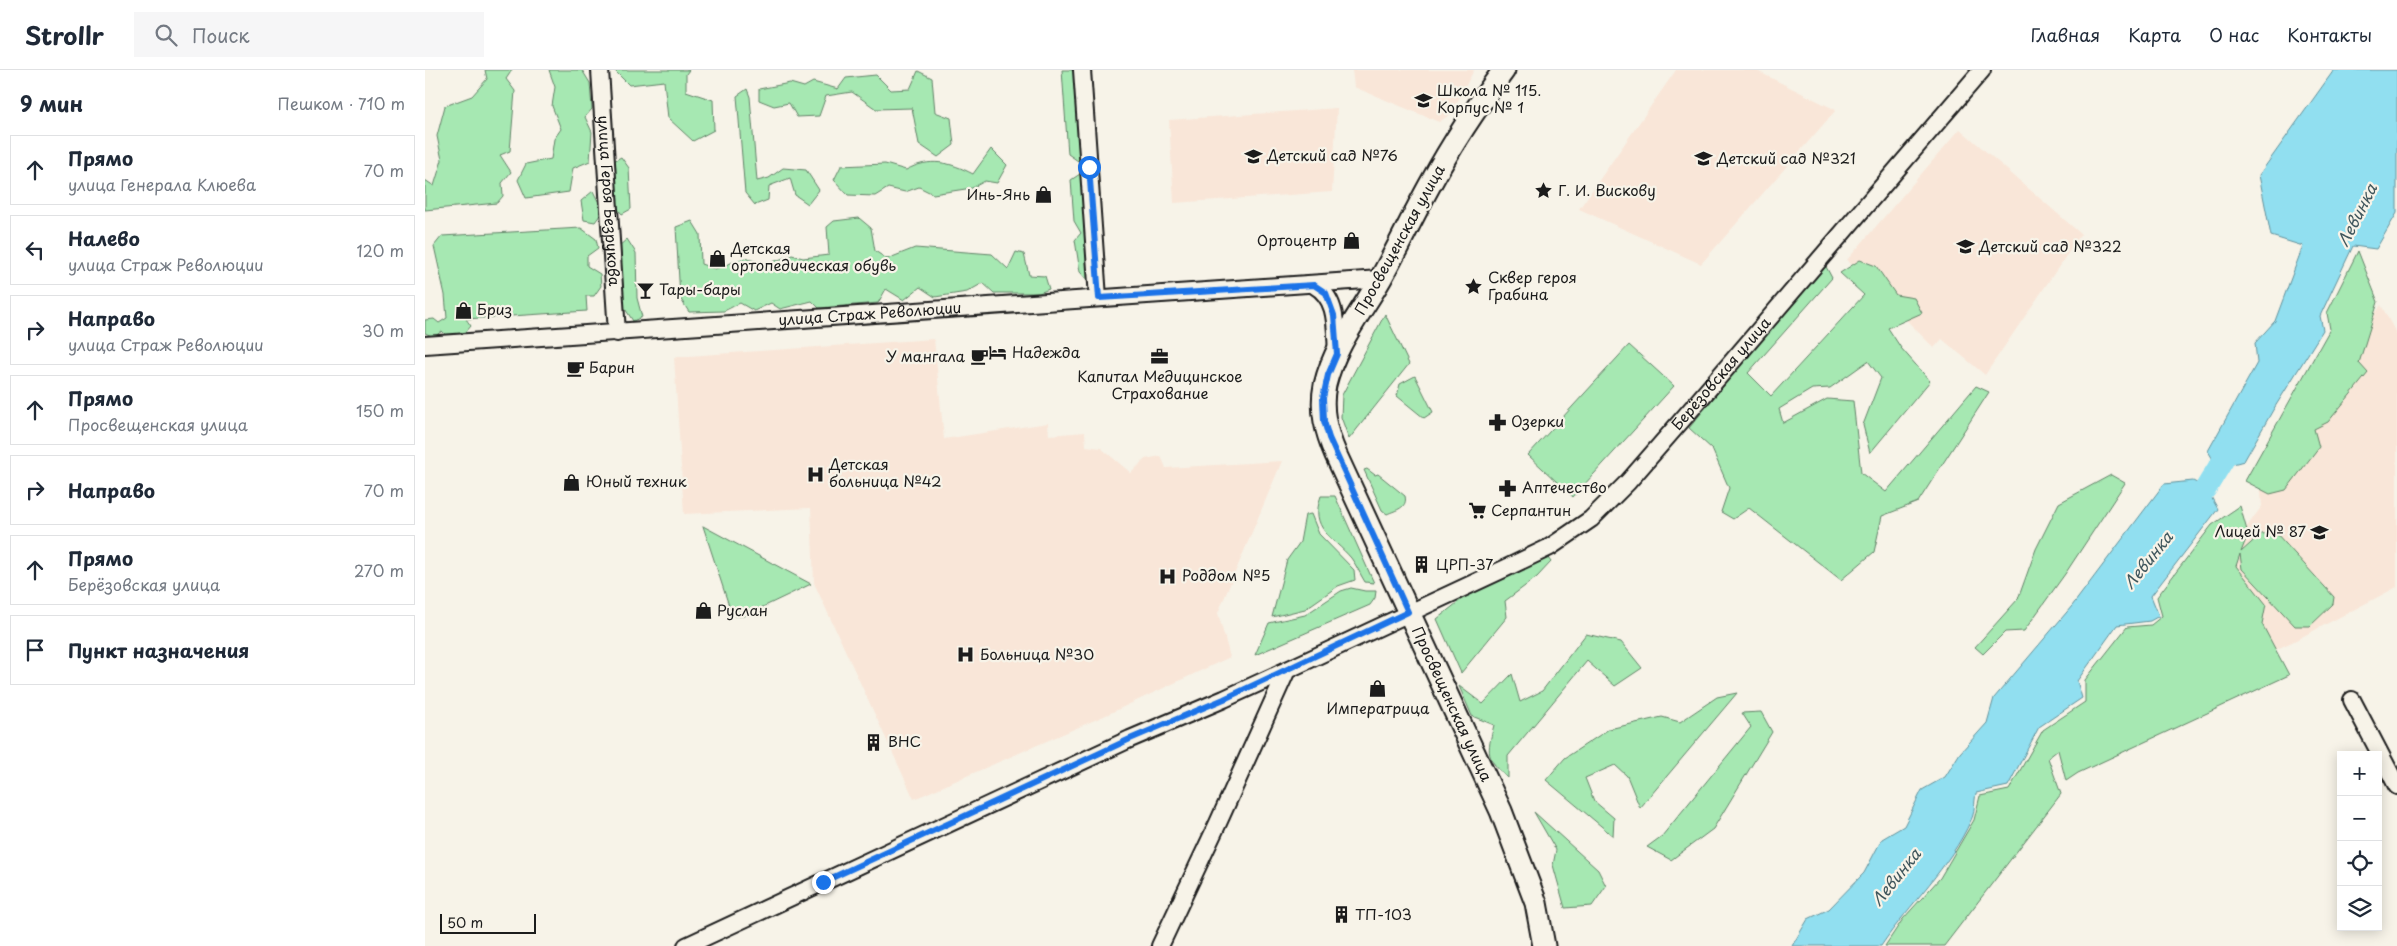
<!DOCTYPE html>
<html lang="ru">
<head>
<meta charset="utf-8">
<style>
  :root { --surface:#fff; --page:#f6f6f7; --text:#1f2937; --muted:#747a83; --line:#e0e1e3 }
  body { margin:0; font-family:"Playpen Sans",sans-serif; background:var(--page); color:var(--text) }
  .controls { position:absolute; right:15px; bottom:15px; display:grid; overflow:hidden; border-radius:0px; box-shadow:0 2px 12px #0003 }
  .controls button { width:45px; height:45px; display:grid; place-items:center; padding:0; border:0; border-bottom:1px solid var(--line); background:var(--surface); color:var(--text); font:25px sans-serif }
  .scale { position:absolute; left:15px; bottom:12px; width:96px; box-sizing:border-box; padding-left:5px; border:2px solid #1c1c1c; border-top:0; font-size:14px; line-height:18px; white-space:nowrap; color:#1c1c1c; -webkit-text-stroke:4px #f7f3e8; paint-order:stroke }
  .stop { position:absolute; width:15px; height:15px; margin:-11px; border:4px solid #1a73e8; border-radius:50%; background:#fff }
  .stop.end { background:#1a73e8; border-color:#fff; box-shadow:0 1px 5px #0008 }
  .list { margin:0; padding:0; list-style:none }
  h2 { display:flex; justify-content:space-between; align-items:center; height:65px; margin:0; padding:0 20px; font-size:21px }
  h2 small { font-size:16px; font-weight:400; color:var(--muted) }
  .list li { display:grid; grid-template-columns:32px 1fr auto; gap:15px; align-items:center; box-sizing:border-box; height:70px; margin:0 10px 10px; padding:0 10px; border:1px solid var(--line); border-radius:0px }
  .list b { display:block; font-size:19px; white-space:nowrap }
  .list p { margin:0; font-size:16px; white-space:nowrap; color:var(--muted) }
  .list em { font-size:16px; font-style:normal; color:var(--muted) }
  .icon { flex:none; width:28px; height:28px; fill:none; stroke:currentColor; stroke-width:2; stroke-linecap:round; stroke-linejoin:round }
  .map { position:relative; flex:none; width:1972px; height:876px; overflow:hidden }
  header { display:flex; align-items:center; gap:30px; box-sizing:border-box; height:70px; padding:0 25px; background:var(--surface); border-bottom:1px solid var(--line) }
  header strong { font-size:24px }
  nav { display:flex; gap:28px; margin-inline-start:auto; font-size:18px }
  .search { width:350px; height:45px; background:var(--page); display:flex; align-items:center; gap:12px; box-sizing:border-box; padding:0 18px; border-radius:0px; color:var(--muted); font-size:19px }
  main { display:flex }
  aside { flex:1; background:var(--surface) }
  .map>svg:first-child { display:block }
  .built { fill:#f9e6d8 }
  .green { fill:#a6e8b2; stroke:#618267 }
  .water { fill:#91dff0; stroke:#62919b }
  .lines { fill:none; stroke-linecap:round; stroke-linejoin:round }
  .river { stroke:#91dff0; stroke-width:22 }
  .minor-casing { stroke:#1c1c1c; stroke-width:20 }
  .major-casing { stroke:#1c1c1c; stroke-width:25 }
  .minor { stroke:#f7f3e8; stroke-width:16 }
  .major { stroke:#f7f3e8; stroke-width:21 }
  .route { stroke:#1a73e8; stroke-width:6 }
  .labels { text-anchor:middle; stroke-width:4.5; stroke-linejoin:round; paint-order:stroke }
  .poi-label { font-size:15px; fill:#1c1c1c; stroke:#f7f3e8; text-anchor:start }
  .street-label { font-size:15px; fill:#1c1c1c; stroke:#f7f3e8 }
  .water-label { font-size:16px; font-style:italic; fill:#3f565c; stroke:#f7f3e8 }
</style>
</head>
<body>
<header>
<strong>Strollr</strong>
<div class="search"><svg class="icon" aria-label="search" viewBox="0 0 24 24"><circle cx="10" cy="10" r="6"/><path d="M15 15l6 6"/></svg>Поиск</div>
<nav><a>Главная</a><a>Карта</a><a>О нас</a><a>Контакты</a></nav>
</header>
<main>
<aside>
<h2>9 мин<small>Пешком · 710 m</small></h2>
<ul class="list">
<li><svg class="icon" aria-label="ahead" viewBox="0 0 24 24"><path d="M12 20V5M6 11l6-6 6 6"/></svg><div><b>Прямо</b><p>улица Генерала Клюева</p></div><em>70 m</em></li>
<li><svg class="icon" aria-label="left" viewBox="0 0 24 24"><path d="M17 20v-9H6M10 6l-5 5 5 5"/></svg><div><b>Налево</b><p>улица Страж Революции</p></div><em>120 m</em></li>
<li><svg class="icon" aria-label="right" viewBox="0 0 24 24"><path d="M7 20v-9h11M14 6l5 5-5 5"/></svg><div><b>Направо</b><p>улица Страж Революции</p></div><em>30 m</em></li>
<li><svg class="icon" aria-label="ahead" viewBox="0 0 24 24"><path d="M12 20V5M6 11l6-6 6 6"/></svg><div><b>Прямо</b><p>Просвещенская улица</p></div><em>150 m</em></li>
<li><svg class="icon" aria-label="right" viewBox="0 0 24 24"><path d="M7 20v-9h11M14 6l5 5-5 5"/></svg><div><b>Направо</b></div><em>70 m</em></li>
<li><svg class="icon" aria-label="ahead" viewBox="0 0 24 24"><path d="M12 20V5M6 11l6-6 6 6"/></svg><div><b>Прямо</b><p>Берёзовская улица</p></div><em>270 m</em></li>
<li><svg class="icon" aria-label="arrive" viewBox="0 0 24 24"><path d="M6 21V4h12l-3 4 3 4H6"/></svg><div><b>Пункт назначения</b></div></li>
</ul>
</aside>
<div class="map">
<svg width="1972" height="876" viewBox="0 0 1972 876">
  <rect width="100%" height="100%" fill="#f7f3e8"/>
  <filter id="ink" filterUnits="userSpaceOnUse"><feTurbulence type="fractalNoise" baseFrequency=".02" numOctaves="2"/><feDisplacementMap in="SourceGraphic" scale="10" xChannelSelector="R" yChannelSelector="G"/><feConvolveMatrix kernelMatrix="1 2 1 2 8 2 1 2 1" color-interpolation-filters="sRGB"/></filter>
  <g filter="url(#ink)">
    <path class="built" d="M 927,0 L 1049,0 L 1026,44 L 1014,52 L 929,17 Z
      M 1251,0 L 1330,0 L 1411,40 L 1276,194 L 1154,139 Z
      M 912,38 L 907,122 L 749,133 L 744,50 Z
      M 1535,59 L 1656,164 L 1560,305 L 1517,269 L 1509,278 L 1422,190 Z
      M 1956,235 L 1972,265 L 1972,517 L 1869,571 L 1669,666 L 1837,436 L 1835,412 Z
      M 509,269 L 519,369 L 623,353 L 624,365 L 660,362 L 661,376 L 676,378 L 706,403 L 720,389 L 736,386 L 741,398 L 857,391 L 793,543 L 805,587 L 679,646 L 489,729 L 389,513 L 386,438 L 259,444 L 249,287 Z"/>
    <path class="green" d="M 60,0 L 87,0 L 81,9 L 90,21 L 85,81 L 75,85 L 86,102 L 77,113 L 78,126 L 72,133 L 0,140 L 0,110 L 9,116 L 17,90 L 12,66 L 20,36 L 47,26 L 62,9 Z
      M 124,0 L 157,0 L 165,13 L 167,39 L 160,47 L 167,62 L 165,91 L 148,98 L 144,122 L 101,128 L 93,110 L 101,94 L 126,89 L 129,69 L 136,59 L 127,36 L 130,17 Z
      M 189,0 L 264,0 L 261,4 L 261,21 L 288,30 L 289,60 L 268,71 L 243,48 L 239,11 L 204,15 Z
      M 637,0 L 659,0 L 662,83 L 653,91 L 643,84 Z
      M 493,1 L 507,8 L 510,42 L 526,48 L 529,75 L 513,87 L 494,74 L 487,38 L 451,39 L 427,22 L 401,26 L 394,46 L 372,47 L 364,33 L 349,36 L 334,30 L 334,19 L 365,13 L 379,17 L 388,12 L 413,19 L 421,8 L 451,5 L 466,20 L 485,19 Z
      M 322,19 L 325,27 L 332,111 L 344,108 L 358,98 L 381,100 L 394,120 L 383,134 L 370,125 L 365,108 L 344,116 L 343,130 L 330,135 L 320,123 L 312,26 Z
      M 566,79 L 582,95 L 572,113 L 560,111 L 547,118 L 508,124 L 494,117 L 480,122 L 463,118 L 450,126 L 423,125 L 409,110 L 416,96 L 460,94 L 481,100 C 505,87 525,92 548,104 Z
      M 196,87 L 204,98 L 206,139 L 197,144 L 189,135 L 187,92 Z
      M 655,104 L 663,109 L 664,212 L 655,202 L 650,170 L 656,163 L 649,151 L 646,110 Z
      M 168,121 L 178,141 L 170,152 L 159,150 L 156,131 Z
      M 434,148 L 446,158 L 450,181 L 462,189 L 490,178 L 567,184 L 583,199 L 591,182 L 599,184 L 604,205 L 620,206 L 624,219 L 614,223 L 569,223 L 558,213 L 542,222 L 510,227 L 495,217 L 479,230 L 461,219 L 453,233 L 394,238 L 387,231 L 355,239 L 346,233 L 329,241 L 315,233 L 299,241 L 264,242 L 255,228 L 251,157 L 267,151 L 275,164 L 276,194 L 290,199 L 319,188 L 342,194 L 367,185 L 378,188 L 404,185 L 402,157 L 409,151 Z
      M 156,158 L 171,169 L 173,178 L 162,186 L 162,196 L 175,204 L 176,216 L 169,226 L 161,226 L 162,241 L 41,249 L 46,256 L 41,262 L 22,266 L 17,261 L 9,267 L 0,263 L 0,250 L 9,249 L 14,253 L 22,248 L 20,225 L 9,176 L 17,166 Z
      M 202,169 L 211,183 L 212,228 L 217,247 L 208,251 L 195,231 L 193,177 Z
      M 1933,181 L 1953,232 L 1934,293 L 1943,303 L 1903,352 L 1889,359 L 1894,377 L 1861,420 L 1845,424 L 1820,411 L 1905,259 L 1902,243 Z
      M 1435,190 L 1451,196 L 1471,225 L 1489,228 L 1497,243 L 1463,258 L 1476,278 L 1505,311 L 1445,383 L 1438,355 L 1456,308 L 1443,291 L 1405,318 L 1387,319 L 1354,339 L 1358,353 L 1402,329 L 1428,331 L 1436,403 L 1461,422 L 1551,316 L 1564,322 L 1493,432 L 1457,446 L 1449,482 L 1416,510 L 1324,438 L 1308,449 L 1296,442 L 1304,418 L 1287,379 L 1264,358 L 1399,193 L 1407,208 L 1323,303 L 1346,326 L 1439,225 L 1415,203 Z
      M 960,244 L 984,294 L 924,369 L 916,347 L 917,325 Z
      M 1204,275 L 1249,316 L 1148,427 L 1103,385 Z
      M 990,306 L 1008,342 L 999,348 L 972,326 L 975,314 Z
      M 942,399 L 950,405 L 953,404 L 980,426 C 983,438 971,440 962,444 L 957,440 L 939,400 Z
      M 1686,405 L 1700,413 L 1640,504 L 1599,561 L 1580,562 L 1558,584 L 1550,577 L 1593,529 L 1611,479 L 1634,433 Z
      M 896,426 L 910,426 L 949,513 L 940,512 C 935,504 932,496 926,488 C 908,467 884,459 896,426 Z
      M 1815,436 L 1823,464 L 1816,482 L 1836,464 L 1851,463 L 1909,527 L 1908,534 L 1885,556 L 1870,556 L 1817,499 L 1815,484 L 1811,496 L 1841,534 L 1837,554 L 1864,605 L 1653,703 L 1641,711 L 1633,680 L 1623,688 L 1636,724 L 1519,876 L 1460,876 L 1478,849 L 1515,808 L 1549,750 L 1555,726 L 1584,720 L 1618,660 L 1660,632 L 1660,610 L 1702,557 L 1726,555 L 1737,546 L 1732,527 L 1787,455 Z
      M 886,444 L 894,464 L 929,500 L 930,510 L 913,516 L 880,539 L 847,547 L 862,490 L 875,472 L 880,445 Z
      M 278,456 L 386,514 L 319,546 L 310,546 L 306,542 Z
      M 1120,484 L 1126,492 L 1112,507 L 1080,531 L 1082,547 L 1036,603 L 1012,549 L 1048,520 Z
      M 926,518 L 940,521 L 951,521 L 950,528 L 945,535 L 830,585 L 844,553 L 880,545 L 916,521 Z
      M 1161,564 L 1196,572 L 1217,598 L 1190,616 L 1162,591 L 1083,686 L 1083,708 C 1060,688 1062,683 1069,655 L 1047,646 L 1034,616 L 1058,634 L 1087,604 L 1095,632 L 1117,621 Z
      M 1312,623 L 1215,738 L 1202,706 L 1190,695 L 1160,708 L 1169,731 L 1189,748 L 1188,766 L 1121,710 L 1140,688 L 1184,659 L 1237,647 L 1255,652 L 1292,627 Z
      M 1336,642 L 1347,662 L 1288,759 L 1246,790 L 1222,777 L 1237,766 L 1326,657 L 1317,643 Z
      M 1109,742 L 1173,800 L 1181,816 L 1167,836 L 1140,838 L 1128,795 L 1131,780 Z"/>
    <path class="water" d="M 1909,0 L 1972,0 L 1972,143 L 1951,179 L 1928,176 L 1895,246 L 1898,260 L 1848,340 L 1819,391 L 1793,398 L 1783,381 L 1832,293 L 1830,273 L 1850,251 L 1878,176 L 1846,166 L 1834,105 Z
      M 1768,411 L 1781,418 L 1793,439 L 1726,526 L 1734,546 L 1725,551 L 1692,555 L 1652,611 L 1657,628 L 1614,657 L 1583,716 L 1551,723 C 1549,732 1550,743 1546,750 C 1525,797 1485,833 1456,876 L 1367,876 L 1383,849 L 1404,839 L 1439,803 L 1457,769 L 1479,756 L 1497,720 L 1520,707 L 1535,683 L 1562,653 L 1569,628 L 1647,536 L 1739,414 Z"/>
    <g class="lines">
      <path class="river" d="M 1763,441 L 1781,418 L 1809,372"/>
      <defs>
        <g id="minor">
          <path id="s1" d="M 175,0 L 192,263"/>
          <path d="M 657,0 L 673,228"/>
          <path d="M 889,215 C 914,229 910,259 912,284"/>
          <path id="s2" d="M 0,275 L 955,209"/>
          <path d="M 1927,630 L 1972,716"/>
          <path d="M 261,876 L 705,669 L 799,629 L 862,600"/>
          <path id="s3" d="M 735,876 L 793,753 L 862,600 L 1081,498 L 1125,477 L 1166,449 L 1203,412 L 1263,343 L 1557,0"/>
        </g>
        <g id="major">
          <path id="s4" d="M 1079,0 C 1053,35 1028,72 1007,111 C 989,143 974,176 956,208 C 936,243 909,276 900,315 C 895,340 901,362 911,385 L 1076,741 L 1111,833 L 1119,876"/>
        </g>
      </defs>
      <use href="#minor" class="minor-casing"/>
      <use href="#major" class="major-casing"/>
      <use href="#minor" class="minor"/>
      <use href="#major" class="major"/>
    </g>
  </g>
  <g class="lines" filter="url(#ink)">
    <path class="route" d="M 398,812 L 705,669 L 799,629 L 983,542 L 904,368 L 899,351 L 898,328 L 903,305 L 912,284 L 909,245 L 901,223 L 889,215 L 674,228 L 664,97"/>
  </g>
  <defs>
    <symbol id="school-bare" viewBox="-9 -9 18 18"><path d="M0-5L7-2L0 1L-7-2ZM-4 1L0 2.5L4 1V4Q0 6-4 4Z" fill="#1c1c1c" stroke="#f7f3e8" stroke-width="2.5" paint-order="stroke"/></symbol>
    <symbol id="sight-bare" viewBox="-9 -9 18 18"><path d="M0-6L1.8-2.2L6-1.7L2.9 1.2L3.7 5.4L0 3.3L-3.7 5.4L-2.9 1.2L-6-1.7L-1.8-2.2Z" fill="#1c1c1c" stroke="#f7f3e8" stroke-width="2.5" paint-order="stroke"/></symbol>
    <symbol id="shop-bare" viewBox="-9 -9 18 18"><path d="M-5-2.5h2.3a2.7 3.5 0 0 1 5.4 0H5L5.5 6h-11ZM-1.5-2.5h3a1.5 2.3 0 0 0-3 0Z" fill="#1c1c1c" stroke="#f7f3e8" stroke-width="2.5" paint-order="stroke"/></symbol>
    <symbol id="bar-bare" viewBox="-9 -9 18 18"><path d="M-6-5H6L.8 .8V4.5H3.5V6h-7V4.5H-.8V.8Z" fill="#1c1c1c" stroke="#f7f3e8" stroke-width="2.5" paint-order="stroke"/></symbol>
    <symbol id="hotel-bare" viewBox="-9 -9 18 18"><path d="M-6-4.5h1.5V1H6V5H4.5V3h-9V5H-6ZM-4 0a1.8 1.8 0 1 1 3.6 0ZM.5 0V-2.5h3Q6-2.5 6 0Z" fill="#1c1c1c" stroke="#f7f3e8" stroke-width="2.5" paint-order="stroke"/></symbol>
    <symbol id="office-bare" viewBox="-9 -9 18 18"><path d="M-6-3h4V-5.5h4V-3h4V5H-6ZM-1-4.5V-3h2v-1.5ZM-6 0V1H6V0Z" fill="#1c1c1c" stroke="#f7f3e8" stroke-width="2.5" paint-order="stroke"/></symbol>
    <symbol id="cafe-bare" viewBox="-9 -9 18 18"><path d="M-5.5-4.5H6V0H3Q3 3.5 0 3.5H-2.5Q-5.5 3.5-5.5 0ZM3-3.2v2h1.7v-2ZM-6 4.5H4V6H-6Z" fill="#1c1c1c" stroke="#f7f3e8" stroke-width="2.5" paint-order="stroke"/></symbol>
    <symbol id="pharmacy-bare" viewBox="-9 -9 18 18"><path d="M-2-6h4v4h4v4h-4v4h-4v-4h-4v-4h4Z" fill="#1c1c1c" stroke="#f7f3e8" stroke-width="2.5" paint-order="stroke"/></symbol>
    <symbol id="hospital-bare" viewBox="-9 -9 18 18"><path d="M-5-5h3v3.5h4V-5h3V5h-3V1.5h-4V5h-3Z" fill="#1c1c1c" stroke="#f7f3e8" stroke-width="2.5" paint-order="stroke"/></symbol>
    <symbol id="supermarket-bare" viewBox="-9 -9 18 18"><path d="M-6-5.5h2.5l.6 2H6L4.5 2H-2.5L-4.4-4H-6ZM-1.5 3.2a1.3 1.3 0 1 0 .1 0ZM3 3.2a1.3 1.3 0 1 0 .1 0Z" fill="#1c1c1c" stroke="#f7f3e8" stroke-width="2.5" paint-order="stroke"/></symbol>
    <symbol id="building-bare" viewBox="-9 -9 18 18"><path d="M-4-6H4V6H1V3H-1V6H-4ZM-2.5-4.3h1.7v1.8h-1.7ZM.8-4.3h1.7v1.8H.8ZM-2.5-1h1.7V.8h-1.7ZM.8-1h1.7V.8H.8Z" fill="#1c1c1c" stroke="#f7f3e8" stroke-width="2.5" paint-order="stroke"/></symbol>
  </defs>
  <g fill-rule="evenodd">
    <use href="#school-bare" x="986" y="18" width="25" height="25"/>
    <use href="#school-bare" x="816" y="74" width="25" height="25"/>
    <use href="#school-bare" x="1266" y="76" width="25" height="25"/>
    <use href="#sight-bare" x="1106" y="108" width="25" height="25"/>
    <use href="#shop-bare" x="606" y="112" width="25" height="25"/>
    <use href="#shop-bare" x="914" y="158" width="25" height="25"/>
    <use href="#school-bare" x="1528" y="164" width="25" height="25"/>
    <use href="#shop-bare" x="280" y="176" width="25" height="25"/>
    <use href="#sight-bare" x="1036" y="204" width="25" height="25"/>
    <use href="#bar-bare" x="208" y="208" width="25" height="25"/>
    <use href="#shop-bare" x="26" y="228" width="25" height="25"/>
    <use href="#hotel-bare" x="560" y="270" width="25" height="25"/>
    <use href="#office-bare" x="722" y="274" width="25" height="25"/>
    <use href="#cafe-bare" x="542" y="274" width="25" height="25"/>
    <use href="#cafe-bare" x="138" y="286" width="25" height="25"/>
    <use href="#pharmacy-bare" x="1060" y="340" width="25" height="25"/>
    <use href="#hospital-bare" x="378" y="392" width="25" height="25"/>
    <use href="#shop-bare" x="134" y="400" width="25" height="25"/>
    <use href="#pharmacy-bare" x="1070" y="406" width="25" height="25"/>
    <use href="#supermarket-bare" x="1040" y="428" width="25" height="25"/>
    <use href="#school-bare" x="1882" y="450" width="25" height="25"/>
    <use href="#building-bare" x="984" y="482" width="25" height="25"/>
    <use href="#hospital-bare" x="730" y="494" width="25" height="25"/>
    <use href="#shop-bare" x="266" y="528" width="25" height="25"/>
    <use href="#hospital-bare" x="528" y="572" width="25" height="25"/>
    <use href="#shop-bare" x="940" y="606" width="25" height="25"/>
    <use href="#building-bare" x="436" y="660" width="25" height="25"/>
    <use href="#building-bare" x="904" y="832" width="25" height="25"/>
  </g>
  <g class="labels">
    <g class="poi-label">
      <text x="1012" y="26">Школа № 115.<tspan x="1012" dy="17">Корпус № 1</tspan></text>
      <text x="842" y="91">Детский сад №76</text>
      <text x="1292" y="94">Детский сад №321</text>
      <text x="1133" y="126">Г. И. Вискову</text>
      <text x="605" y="130" text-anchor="end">Инь-Янь</text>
      <text x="912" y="176" text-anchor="end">Ортоцентр</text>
      <text x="1554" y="182">Детский сад №322</text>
      <text x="306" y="184">Детская<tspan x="306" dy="17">ортопедическая обувь</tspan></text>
      <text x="1063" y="213">Сквер героя<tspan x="1063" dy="17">Грабина</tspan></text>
      <text x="234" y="225">Тары-бары</text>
      <text x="52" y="245">Бриз</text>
      <text x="587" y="288">Надежда</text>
      <text x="540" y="292" text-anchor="end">У мангала</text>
      <text x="164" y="303">Барин</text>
      <text x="735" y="312" text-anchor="middle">Капитал Медицинское<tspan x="735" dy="17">Страхование</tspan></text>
      <text x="1086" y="357">Озерки</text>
      <text x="404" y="400">Детская<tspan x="404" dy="17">больница №42</tspan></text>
      <text x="161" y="417">Юный техник</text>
      <text x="1097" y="423">Аптечество</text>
      <text x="1066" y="446">Серпантин</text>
      <text x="1881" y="467" text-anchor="end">Лицей № 87</text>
      <text x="1011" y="500">ЦРП-37</text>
      <text x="757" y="511">Роддом №5</text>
      <text x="292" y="546">Руслан</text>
      <text x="555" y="590">Больница №30</text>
      <text x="953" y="644" text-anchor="middle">Императрица</text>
      <text x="463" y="677">ВНС</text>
      <text x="930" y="850">ТП-103</text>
    </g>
    <g class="street-label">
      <text dy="5" stroke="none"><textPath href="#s1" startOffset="131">улица Героя Безрукова</textPath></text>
      <text transform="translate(975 170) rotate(-61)" y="5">Просвещенская улица</text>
      <text dy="5" stroke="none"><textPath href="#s2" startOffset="446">улица Страж Революции</textPath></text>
      <text dy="5" stroke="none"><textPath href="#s3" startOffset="839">Берёзовская улица</textPath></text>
      <text dy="5" stroke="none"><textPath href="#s4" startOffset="710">Просвещенская улица</textPath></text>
    </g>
    <g class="water-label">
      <text transform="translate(1932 145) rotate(-63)" y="6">Левинка</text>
      <text transform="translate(1723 490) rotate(-51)" y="6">Левинка</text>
      <text transform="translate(1471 807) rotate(-51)" y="6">Левинка</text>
    </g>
  </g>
</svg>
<div class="controls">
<button>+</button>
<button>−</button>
<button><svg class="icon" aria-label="locate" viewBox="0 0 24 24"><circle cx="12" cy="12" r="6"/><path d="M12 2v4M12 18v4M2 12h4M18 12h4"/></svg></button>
<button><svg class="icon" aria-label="layers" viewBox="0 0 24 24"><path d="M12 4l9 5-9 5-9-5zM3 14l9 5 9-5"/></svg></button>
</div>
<div class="scale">50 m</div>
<div class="stop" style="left:664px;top:97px"></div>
<div class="stop end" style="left:398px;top:812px"></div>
</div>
</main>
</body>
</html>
